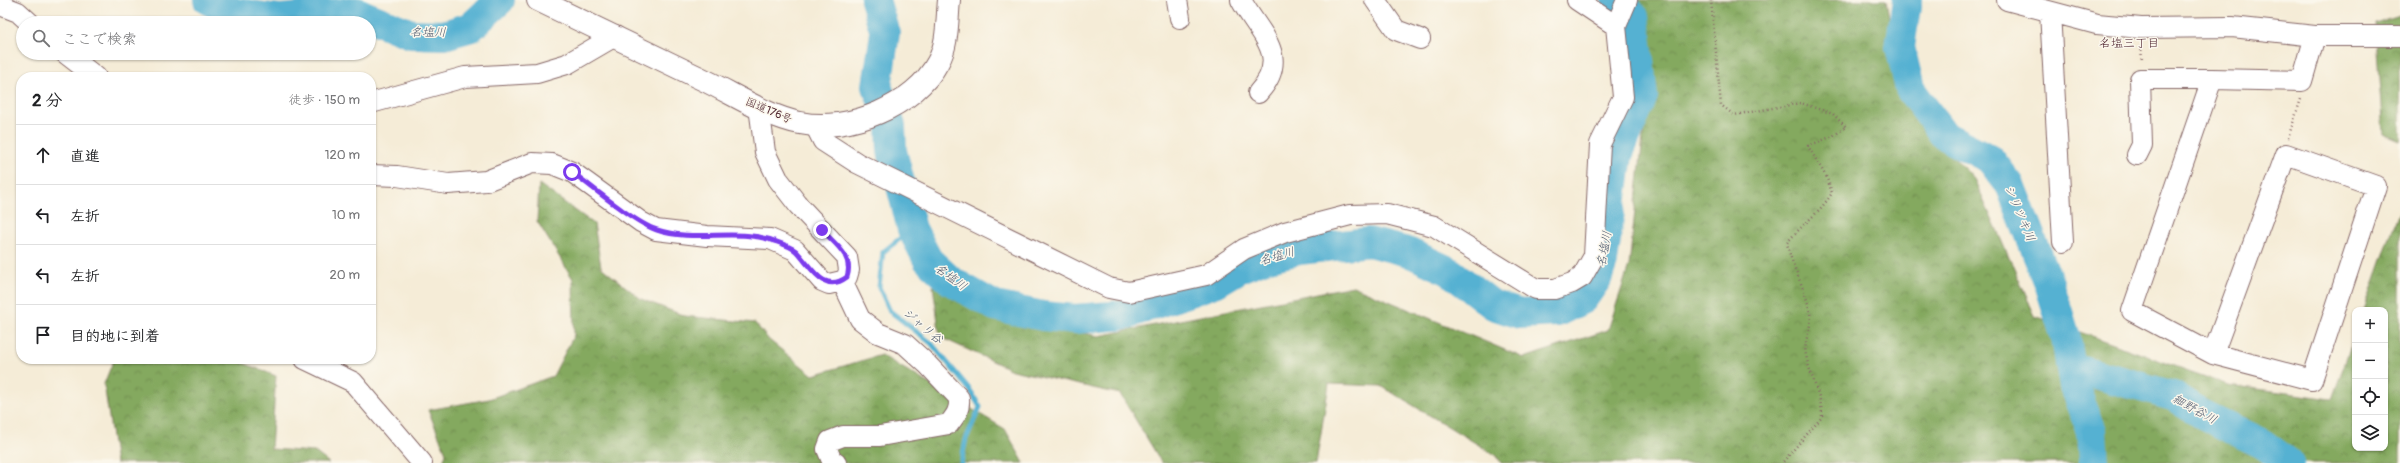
<!DOCTYPE html>
<html lang="ja">
<head>
<meta charset="utf-8">
<style>
  :root { --surface:#fff; --page:#f6f6f6; --text:#202124; --muted:#757577; --line:#e0e0e0 }
  body { margin:0; font-family:Pangolin,"Klee One",sans-serif; background:var(--page); color:var(--text) }
  .controls { position:absolute; right:12px; bottom:12px; display:grid; overflow:hidden; border-radius:8px; box-shadow:0 1px 3px #0004 }
  .controls button { width:36px; height:36px; display:grid; place-items:center; padding:0; border:0; border-bottom:1px solid var(--line); background:var(--surface); color:var(--text); font:20px sans-serif }
  .stop { position:absolute; width:12px; height:12px; margin:-9px; border:3px solid #7c3aed; border-radius:50%; background:#fff }
  .stop.end { background:#7c3aed; border-color:#fff; box-shadow:0 1px 4px #0008 }
  .list { margin:0; padding:0; list-style:none }
  h2 { display:flex; justify-content:space-between; align-items:center; height:52px; margin:0; padding:0 16px; font-size:17px }
  h2 small { font-size:13px; font-weight:400; color:var(--muted) }
  .list li { display:grid; grid-template-columns:26px 1fr auto; gap:12px; align-items:center; box-sizing:border-box; height:60px; padding:0 16px; border-top:1px solid var(--line) }
  .list b { display:block; font-size:15px; white-space:nowrap }
  .list em { font-size:13px; font-style:normal; color:var(--muted) }
  .icon { flex:none; width:22px; height:22px; fill:none; stroke:currentColor; stroke-width:2; stroke-linecap:round; stroke-linejoin:round }
  .map { position:relative; flex:none; width:2400px; height:463px; overflow:hidden }
  .search { position:absolute; background:var(--surface); box-shadow:0 1px 3px #0004; left:16px; top:16px; width:360px; height:44px; display:flex; align-items:center; gap:10px; box-sizing:border-box; padding:0 14px; border-radius:22px; color:var(--muted); font-size:15px }
  .panel { position:absolute; background:var(--surface); box-shadow:0 1px 3px #0004; left:16px; top:72px; width:360px; height:292px; border-radius:16px }
  .map>svg:first-child { display:block }
  .forest { fill:url(#forest-crowns); stroke:#676444 }
  .lines { fill:none; stroke-linecap:round; stroke-linejoin:round }
  .stream { stroke:#54b1d2; stroke-width:5 }
  .river { stroke:#54b1d2; stroke-width:30 }
  .minor-casing { stroke:#866767; stroke-width:22 }
  .highway-casing { stroke:#866767; stroke-width:24 }
  .path { stroke:#866767; stroke-width:2.5; stroke-dasharray:1 3; stroke-linecap:butt }
  .minor { stroke:#fff; stroke-width:20 }
  .highway { stroke:#fff; stroke-width:22 }
  .route { stroke:#7c3aed; stroke-width:5 }
  .labels { text-anchor:middle; stroke-width:3; stroke-linejoin:round; paint-order:stroke }
  .street-label { font-size:11px; fill:#4a1f2b; stroke:#fbf7ec }
  .water-label { font-size:12px; font-style:italic; fill:#4e596e; stroke:#fbf7ec }
  .neighbourhood-label { font-size:12px; fill:#4a1f2b; stroke:#fbf7ec }
</style>
</head>
<body>
<div class="map">
<svg width="2400" height="463" viewBox="0 0 2400 463">
  <defs>
    <pattern id="forest-crowns" width="20" height="18" patternUnits="userSpaceOnUse"><rect width="20" height="18" fill="#84a95e"/><path d="M2 6a3 3 0 1 1 6 0M12 15a3 3 0 1 1 6 0" fill="none" stroke="#6e894e"/></pattern>
  </defs>
  <rect width="100%" height="100%" fill="#fbf7ec"/>
  <filter id="ink" filterUnits="userSpaceOnUse"><feTurbulence type="fractalNoise" baseFrequency=".025" numOctaves="2"/><feDisplacementMap in="SourceGraphic" scale="8" xChannelSelector="R" yChannelSelector="G"/><feConvolveMatrix kernelMatrix="1 2 1 2 8 2 1 2 1" color-interpolation-filters="sRGB"/></filter>
  <filter id="wash" filterUnits="userSpaceOnUse"><feTurbulence type="fractalNoise" baseFrequency=".012" numOctaves="4" result="noise"/><feDisplacementMap in="SourceGraphic" scale="16" xChannelSelector="R" yChannelSelector="G"/><feGaussianBlur stdDeviation="0.9" result="paint"/><feColorMatrix in="noise" values="0 0 0 0 0 0 0 0 0 0 0 0 0 0 0 0 0 1.4 0 .05"/><feComposite in="paint" operator="in"/></filter>
  <g filter="url(#wash)">
    <rect width="100%" height="100%" fill="#f5ecd7"/>
    <path class="forest" d="M 1635,0 L 1886,0 L 1904,102 L 1974,179 L 2035,316 L 2228,385 L 2332,399 L 2355,335 L 2355,448 L 2385,448 L 2385,310 L 2364,310 L 2400,209 L 2400,463 L 1501,463 L 1497,456 L 1381,386 L 1329,384 L 1316,463 L 1162,463 L 1120,394 L 1012,370 L 940,337 L 933,286 L 1013,319 L 1099,336 L 1353,286 L 1524,358 L 1608,330 L 1629,266 L 1648,91 Z
      M 2400,15 L 2400,141 L 2383,134 L 2375,23 Z
      M 539,184 L 594,224 L 601,267 L 641,299 L 685,316 L 755,323 L 769,340 L 813,375 L 881,355 L 1005,429 L 1024,463 L 443,463 L 446,453 L 428,410 L 489,399 L 553,376 L 574,335 L 573,279 L 537,221 Z
      M 114,359 L 233,359 L 276,376 L 271,449 L 315,452 L 329,463 L 116,463 L 104,384 Z"/>
    <g class="lines">
      <path class="stream" d="M 912,229 L 883,252 L 879,287 L 890,311 L 931,343 L 970,390 L 980,407 L 966,439 L 961,463"/>
      <path class="river" d="M 208,0 L 235,13 L 281,19 L 356,12 L 411,34 L 444,35 L 471,27 L 500,0
        M 875,0 L 885,33 L 877,86 L 891,126 L 892,151 L 912,229 L 928,260 L 951,281 L 995,306 L 1043,316 L 1075,319 L 1124,315 L 1217,282 L 1242,267 L 1268,257 L 1299,250 L 1369,242 L 1408,252 L 1449,271 L 1493,305 L 1520,314 L 1557,312 L 1583,299 L 1597,279 L 1603,261 L 1618,155 L 1643,96 L 1634,17 L 1616,0
        M 1907,0 L 1900,47 L 1910,89 L 1945,136 L 1990,159 L 2010,185 L 2049,283 L 2066,338 L 2074,387 L 2092,431 L 2094,463
        M 2071,367 L 2173,396 L 2201,414 L 2263,444 L 2289,463"/>
    </g>
  </g>
  <g filter="url(#ink)">
    <g class="lines">
      <defs>
        <path id="minor" d="M 1177,0 L 1180,18
          M 1241,0 C 1259,34 1292,56 1258,93
          M 1375,0 L 1396,30 L 1420,39
          M 2007,0 L 2097,24 L 2141,28 L 2232,27 L 2315,36 L 2400,36
          M 0,5 L 18,12 L 30,23
          M 2050,12 L 2063,242
          M 1616,26 L 1627,0
          M 65,53 L 96,77
          M 371,103 L 465,77 L 537,73 L 567,64 L 615,36
          M 815,125 L 823,141 L 857,163 L 1109,288 L 1129,292 L 1206,275 L 1244,249 L 1285,232 L 1350,215 L 1387,214 L 1434,226 L 1536,289 L 1555,289 L 1572,283 L 1582,277 L 1594,256 L 1600,144 L 1623,97 L 1616,26 L 1577,0
          M 2137,155 L 2142,145 L 2140,79 L 2212,79
          M 371,175 L 397,176 L 448,184 L 486,181 L 532,163 L 552,164 L 572,172 L 641,222 L 656,230 L 707,236 L 770,239 L 795,250 L 822,281 L 829,284 L 842,281 L 847,277 L 849,270 L 847,257 L 799,206 L 778,179 L 765,152 L 759,107
          M 2213,354 L 2286,154 L 2376,186 L 2312,380 L 2213,354 L 2132,311 L 2212,79 L 2302,81 L 2315,36
          M 305,359 L 353,382 L 422,463
          M 836,463 L 832,461 L 827,449 L 830,441 L 843,436 L 880,436 L 949,424 C 956,415 960,410 959,398 L 927,364 L 905,344 L 878,333 L 860,319 L 842,281"/>
        <path id="highway" d="M 538,0 C 594,27 650,54 706,81 C 735,95 769,117 800,123 C 848,133 915,106 938,62 C 948,45 947,20 949,0"/>
      </defs>
      <use href="#minor" class="minor-casing"/>
      <use href="#highway" class="highway-casing"/>
      <path class="path" d="M 1711,0 L 1721,105 L 1734,115 L 1801,103 L 1833,114 L 1846,127 L 1833,136 L 1808,146 L 1827,178 L 1832,193 C 1820,213 1801,225 1787,243 C 1792,268 1806,289 1810,313 C 1813,327 1803,340 1806,355 C 1810,377 1822,395 1822,417 L 1782,463
        M 2141,46 L 2142,61
        M 2288,138 L 2301,99"/>
      <use href="#minor" class="minor"/>
      <use href="#highway" class="highway"/>
    </g>
  </g>
  <g class="lines" filter="url(#ink)">
    <path class="route" d="M 572,172 C 592,187 635,223 657,230 C 695,243 740,227 777,242 C 783,244 791,247 796,251 C 811,266 823,295 847,277 C 854,256 835,244 822,230"/>
  </g>
  <g class="labels">
    <g class="street-label">
      <text transform="translate(769 110) rotate(23)" y="4">国道176号</text>
    </g>
    <g class="water-label">
      <text transform="translate(428 32) rotate(1)" y="4">名塩川</text>
      <text transform="translate(2020 213) rotate(67)" y="4">シリツキ川</text>
      <text transform="translate(1604 249) rotate(-79)" y="4">名塩川</text>
      <text transform="translate(1277 256) rotate(-16)" y="4">名塩川</text>
      <text transform="translate(951 277) rotate(36)" y="4">名塩川</text>
      <text transform="translate(923 326) rotate(40)" y="4">ジャリ谷</text>
      <text transform="translate(2195 409) rotate(29)" y="4">細野谷川</text>
    </g>
    <g class="neighbourhood-label">
      <text x="2129" y="47">名塩三丁目</text>
    </g>
  </g>
</svg>
<div class="controls">
<button>+</button>
<button>−</button>
<button><svg class="icon" aria-label="locate" viewBox="0 0 24 24"><circle cx="12" cy="12" r="6"/><path d="M12 2v4M12 18v4M2 12h4M18 12h4"/></svg></button>
<button><svg class="icon" aria-label="layers" viewBox="0 0 24 24"><path d="M12 4l9 5-9 5-9-5zM3 14l9 5 9-5"/></svg></button>
</div>
<div class="stop" style="left:572px;top:172px"></div>
<div class="stop end" style="left:822px;top:230px"></div>
<div class="search"><svg class="icon" aria-label="search" viewBox="0 0 24 24"><circle cx="10" cy="10" r="6"/><path d="M15 15l6 6"/></svg>ここで検索</div>
<section class="panel">
<h2>2 分<small>徒歩 · 150 m</small></h2>
<ul class="list">
<li><svg class="icon" aria-label="ahead" viewBox="0 0 24 24"><path d="M12 20V5M6 11l6-6 6 6"/></svg><div><b>直進</b></div><em>120 m</em></li>
<li><svg class="icon" aria-label="left" viewBox="0 0 24 24"><path d="M17 20v-9H6M10 6l-5 5 5 5"/></svg><div><b>左折</b></div><em>10 m</em></li>
<li><svg class="icon" aria-label="left" viewBox="0 0 24 24"><path d="M17 20v-9H6M10 6l-5 5 5 5"/></svg><div><b>左折</b></div><em>20 m</em></li>
<li><svg class="icon" aria-label="arrive" viewBox="0 0 24 24"><path d="M6 21V4h12l-3 4 3 4H6"/></svg><div><b>目的地に到着</b></div></li>
</ul>
</section>
</div>
</body>
</html>
